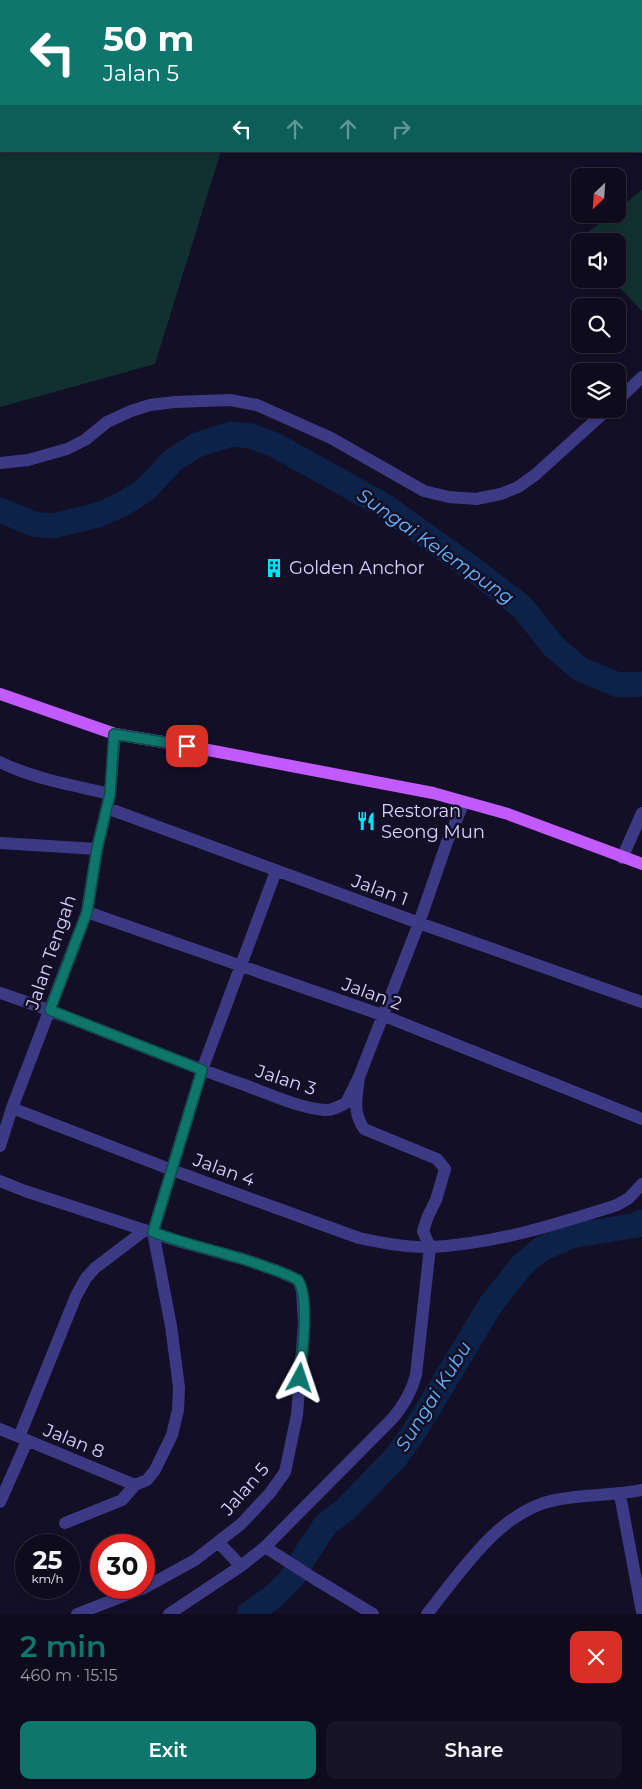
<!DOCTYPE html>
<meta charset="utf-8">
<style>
:root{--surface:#0e0b1c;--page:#171425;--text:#f1f3f6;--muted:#9b9ba3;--line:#2e2b3b;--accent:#0f766e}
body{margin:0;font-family:Montserrat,sans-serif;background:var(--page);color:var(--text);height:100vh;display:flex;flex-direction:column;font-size:19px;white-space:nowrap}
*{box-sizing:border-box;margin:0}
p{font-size:16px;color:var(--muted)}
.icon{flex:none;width:28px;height:28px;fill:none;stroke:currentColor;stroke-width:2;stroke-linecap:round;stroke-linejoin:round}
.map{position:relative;height:1614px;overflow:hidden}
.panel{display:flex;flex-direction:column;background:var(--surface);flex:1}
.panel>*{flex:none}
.guide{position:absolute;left:0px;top:0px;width:642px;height:152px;box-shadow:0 2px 8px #0003,0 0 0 1px var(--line);background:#0f766e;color:#fff;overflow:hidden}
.needle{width:32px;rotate:205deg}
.buttons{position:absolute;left:571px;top:168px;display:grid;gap:10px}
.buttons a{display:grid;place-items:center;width:55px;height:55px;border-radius:10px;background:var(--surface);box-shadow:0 2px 8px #0003,0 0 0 1px var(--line);font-size:25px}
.speed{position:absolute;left:15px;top:1534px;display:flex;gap:10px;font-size:25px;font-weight:700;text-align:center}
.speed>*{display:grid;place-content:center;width:65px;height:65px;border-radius:50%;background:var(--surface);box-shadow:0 2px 8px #0003,0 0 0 1px var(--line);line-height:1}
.speed small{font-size:12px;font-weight:400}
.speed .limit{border:8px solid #d22;background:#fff;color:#111}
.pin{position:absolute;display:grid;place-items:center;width:42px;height:42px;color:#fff;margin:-21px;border-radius:10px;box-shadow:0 2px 8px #0006}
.me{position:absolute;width:55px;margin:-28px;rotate:5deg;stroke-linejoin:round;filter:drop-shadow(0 0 4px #0008)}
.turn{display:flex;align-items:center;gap:18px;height:105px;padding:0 20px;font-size:22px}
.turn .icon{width:65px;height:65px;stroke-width:2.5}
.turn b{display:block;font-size:35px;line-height:42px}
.lanes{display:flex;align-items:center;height:48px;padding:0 20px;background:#0003;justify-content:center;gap:25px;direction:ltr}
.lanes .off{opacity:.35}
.round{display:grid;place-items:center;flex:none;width:52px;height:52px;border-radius:10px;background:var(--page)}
.head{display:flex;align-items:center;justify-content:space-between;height:85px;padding:0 20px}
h1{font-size:30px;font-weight:600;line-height:38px;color:var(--accent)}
.button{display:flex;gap:10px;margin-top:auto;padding:10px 20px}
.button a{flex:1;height:58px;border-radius:10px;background:var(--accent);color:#fff;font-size:20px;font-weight:600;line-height:58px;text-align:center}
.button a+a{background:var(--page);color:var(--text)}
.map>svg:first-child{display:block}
.green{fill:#12302f}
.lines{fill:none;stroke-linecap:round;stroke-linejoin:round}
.river{stroke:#0c2248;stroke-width:25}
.minor{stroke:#3d3a85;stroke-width:12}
.major{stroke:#c25bff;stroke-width:12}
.route-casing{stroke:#0a4d48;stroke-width:12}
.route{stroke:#0f766e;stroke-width:9}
.labels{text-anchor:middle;stroke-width:5;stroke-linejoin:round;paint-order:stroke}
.poi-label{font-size:18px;fill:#d9d4ff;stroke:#130f26;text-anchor:start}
.street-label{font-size:18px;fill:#d9d4ff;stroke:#130f26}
.water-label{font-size:19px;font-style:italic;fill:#62b6ff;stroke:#130f26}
</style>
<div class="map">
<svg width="642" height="1614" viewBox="0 0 642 1614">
<rect width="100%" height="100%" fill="#130f26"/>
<path class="green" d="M0,0H562L1,1V151H221L155,364L0,407Z
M642,190V311L611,279H618V241H580V247L575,242L612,214H618V209Z"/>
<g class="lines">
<path class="river" d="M0,510L34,524L52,526L98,515L121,505L145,490L173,460L197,445L231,434L251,436L275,445L383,505L474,570L522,607L554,647L580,669L618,685L642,684
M249,1614L274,1596L293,1577L304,1557L326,1524L345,1510L396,1457L414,1432L491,1304L522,1265L541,1249L571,1236L637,1225L642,1222"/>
<path class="minor" d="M618,400L642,377
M0,463L28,460L67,449L85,440L107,422L131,411L150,405L175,402L230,400L257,405L331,438L424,491L449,497L476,499L501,494L518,487L535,475L608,409
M0,762C34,779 73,785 110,794
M107,808L419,923L642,1002
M0,843L97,849
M622,858L642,813
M87,912L382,1015L642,1119
M0,993C82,1020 160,1056 242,1084C267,1093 298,1108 325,1110C332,1111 340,1106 346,1103L359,1077L419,923L447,842L464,802
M12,1108L172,1170L359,1238C382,1243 407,1248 431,1247C495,1244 557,1224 617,1205L629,1198L642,1184
M0,1146L12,1108L87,912L97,849L110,794L115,734
M0,1181L25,1191L181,1242L243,1259L278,1271L298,1280L302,1291L304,1323L297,1415L285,1472L270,1493L241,1524L195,1560L144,1588L77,1614
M0,1429L135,1485
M19,1437L76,1296L86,1278L95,1268L145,1230
M620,1495L642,1612
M0,1502L27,1441
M65,1523L122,1500L135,1485L147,1480L155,1470L172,1435L178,1410L179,1387L171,1326L153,1232L202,1070L276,871
M218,1542L241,1566
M265,1547L315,1579L373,1614
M169,1614L241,1566L265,1547L393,1418C404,1404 411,1393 416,1375L430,1247L423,1231L428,1216L436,1200L445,1169L437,1159L364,1129C352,1111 357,1097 359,1077
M427,1614C461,1572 499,1511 555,1500C584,1494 613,1496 642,1490"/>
<path class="major" d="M0,694L115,734L187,746L433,793L508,814L642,864"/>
</g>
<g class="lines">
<g class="route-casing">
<path id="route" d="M187,746L114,734L110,794L97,849L87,912L50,1010L202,1070L153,1232C187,1245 223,1252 258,1264C271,1269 286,1273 298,1280C310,1299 302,1355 300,1378"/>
</g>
<use href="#route" class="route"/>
</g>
<defs>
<g id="building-bare" transform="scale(1.5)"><path d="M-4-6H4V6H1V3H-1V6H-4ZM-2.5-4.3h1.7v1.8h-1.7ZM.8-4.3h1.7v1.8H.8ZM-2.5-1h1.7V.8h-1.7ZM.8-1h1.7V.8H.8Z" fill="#00e5ff" stroke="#130f26" stroke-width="2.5" paint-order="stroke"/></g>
<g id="restaurant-bare" transform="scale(1.5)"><path d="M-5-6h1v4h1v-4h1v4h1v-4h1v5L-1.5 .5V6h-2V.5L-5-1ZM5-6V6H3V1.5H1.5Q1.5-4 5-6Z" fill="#00e5ff" stroke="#130f26" stroke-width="2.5" paint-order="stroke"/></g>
</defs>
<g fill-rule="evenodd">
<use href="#building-bare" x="274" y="568"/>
<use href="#restaurant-bare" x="366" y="821"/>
</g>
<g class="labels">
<g class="poi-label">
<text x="289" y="574">Golden Anchor</text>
<text x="381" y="817">Restoran<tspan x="381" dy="21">Seong Mun</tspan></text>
</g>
<g class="street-label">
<text transform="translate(380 890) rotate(20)" y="6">Jalan 1</text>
<text transform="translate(51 952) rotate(-71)" y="6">Jalan Tengah</text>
<text transform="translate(372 994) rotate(20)" y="6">Jalan 2</text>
<text transform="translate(286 1080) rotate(18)" y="6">Jalan 3</text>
<text transform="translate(224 1170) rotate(20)" y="6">Jalan 4</text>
<text transform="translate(74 1441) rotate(22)" y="6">Jalan 8</text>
<text transform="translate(245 1489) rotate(-49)" y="6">Jalan 5</text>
</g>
<g class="water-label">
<text transform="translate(436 546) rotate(35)" y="7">Sungai Kelempung</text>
<text transform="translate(433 1396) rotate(-58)" y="7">Sungai Kubu</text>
</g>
</g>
</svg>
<div class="buttons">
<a><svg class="needle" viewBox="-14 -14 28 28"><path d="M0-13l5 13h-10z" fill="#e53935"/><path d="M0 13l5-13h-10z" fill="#9b9ba3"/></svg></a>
<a><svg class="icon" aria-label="sound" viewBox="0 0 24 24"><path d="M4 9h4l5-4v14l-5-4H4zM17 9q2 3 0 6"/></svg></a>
<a><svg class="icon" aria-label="search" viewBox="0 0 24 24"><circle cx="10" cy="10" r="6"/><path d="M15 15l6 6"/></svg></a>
<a><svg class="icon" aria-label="layers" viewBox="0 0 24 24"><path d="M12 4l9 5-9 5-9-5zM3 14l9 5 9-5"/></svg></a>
</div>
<div class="speed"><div>25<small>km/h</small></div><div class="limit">30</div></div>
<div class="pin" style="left:187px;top:746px;background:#d93025"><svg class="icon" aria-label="arrive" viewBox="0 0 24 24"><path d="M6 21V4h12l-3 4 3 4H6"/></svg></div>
<svg class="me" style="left:300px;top:1378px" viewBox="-20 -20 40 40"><path d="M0-17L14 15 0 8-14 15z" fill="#0f766e" stroke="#fff" stroke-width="4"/></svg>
<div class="guide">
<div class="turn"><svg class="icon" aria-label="left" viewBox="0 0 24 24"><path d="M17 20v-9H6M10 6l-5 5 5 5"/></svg><div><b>50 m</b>Jalan 5</div></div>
<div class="lanes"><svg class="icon" aria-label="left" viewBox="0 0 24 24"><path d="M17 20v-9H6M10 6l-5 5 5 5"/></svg><svg class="icon off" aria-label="ahead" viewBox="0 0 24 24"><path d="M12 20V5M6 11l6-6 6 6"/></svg><svg class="icon off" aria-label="ahead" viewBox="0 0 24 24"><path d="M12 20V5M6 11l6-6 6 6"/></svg><svg class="icon off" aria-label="right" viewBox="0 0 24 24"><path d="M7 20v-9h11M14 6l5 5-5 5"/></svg></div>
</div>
</div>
<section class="panel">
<div class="head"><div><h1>2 min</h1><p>460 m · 15:15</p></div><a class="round" style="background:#d93025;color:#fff"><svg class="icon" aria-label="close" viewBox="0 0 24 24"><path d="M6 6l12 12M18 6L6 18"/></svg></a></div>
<div class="button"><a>Exit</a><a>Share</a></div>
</section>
